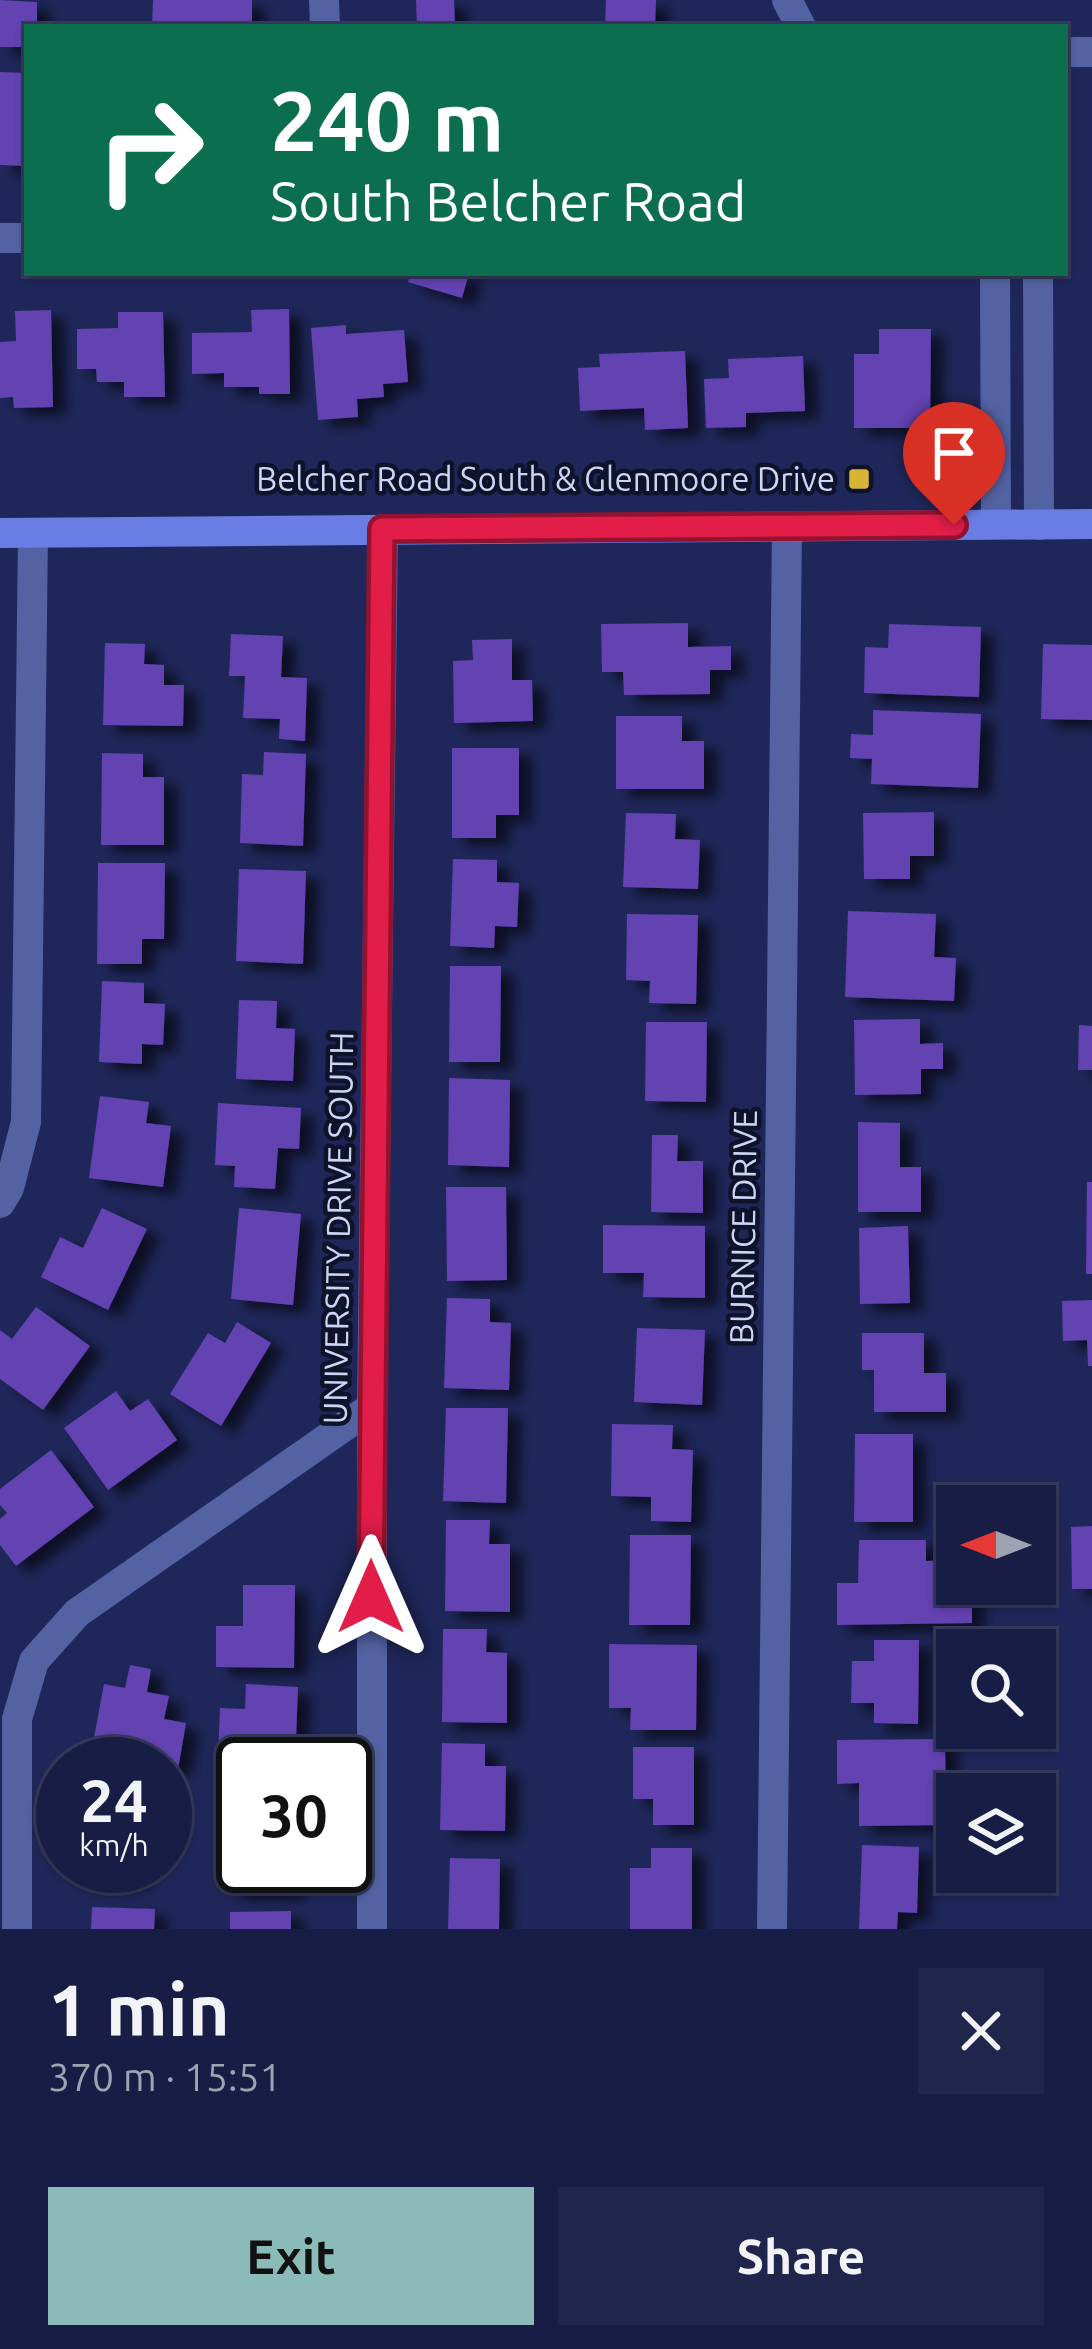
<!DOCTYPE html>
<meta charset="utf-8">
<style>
:root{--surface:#171d44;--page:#20264b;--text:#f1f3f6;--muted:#9ea2b2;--line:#363b5d;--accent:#8bbbb9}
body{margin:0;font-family:Ubuntu,sans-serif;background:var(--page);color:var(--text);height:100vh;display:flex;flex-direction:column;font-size:45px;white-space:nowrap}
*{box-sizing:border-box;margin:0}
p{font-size:39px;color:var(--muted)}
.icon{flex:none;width:66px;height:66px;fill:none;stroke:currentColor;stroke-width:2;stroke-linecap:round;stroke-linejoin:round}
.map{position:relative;height:1929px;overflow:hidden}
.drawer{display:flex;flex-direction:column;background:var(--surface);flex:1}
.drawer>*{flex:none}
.guide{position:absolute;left:24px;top:24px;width:1044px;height:252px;border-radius:0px;box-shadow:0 3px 9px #0004,0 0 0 3px var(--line);background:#0b6e4f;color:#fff;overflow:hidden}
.needle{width:78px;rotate:270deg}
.buttons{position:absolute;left:936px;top:1485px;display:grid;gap:24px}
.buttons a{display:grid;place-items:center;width:120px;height:120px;border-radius:0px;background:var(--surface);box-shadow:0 3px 9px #0004,0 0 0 3px var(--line);font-size:60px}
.speed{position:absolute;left:36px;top:1737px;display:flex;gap:24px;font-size:60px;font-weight:700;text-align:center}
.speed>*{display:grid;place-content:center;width:156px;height:156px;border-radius:50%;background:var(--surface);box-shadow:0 3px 9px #0004,0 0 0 3px var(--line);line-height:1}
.speed small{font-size:30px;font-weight:400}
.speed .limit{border:6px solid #111;border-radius:18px;background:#fff;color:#111}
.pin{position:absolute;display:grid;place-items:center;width:102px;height:102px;color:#fff;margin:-123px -51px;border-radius:50% 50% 50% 0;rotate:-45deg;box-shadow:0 0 12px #0007}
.pin .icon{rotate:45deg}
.me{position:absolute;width:132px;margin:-66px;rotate:0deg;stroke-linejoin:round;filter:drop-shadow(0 0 9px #0008)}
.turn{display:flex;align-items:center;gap:42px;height:252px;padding:0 48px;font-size:54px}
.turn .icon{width:156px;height:156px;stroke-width:2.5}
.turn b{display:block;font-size:84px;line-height:102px}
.round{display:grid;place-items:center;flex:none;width:126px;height:126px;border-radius:0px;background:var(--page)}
.headline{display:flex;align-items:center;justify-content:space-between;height:204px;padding:0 48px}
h1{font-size:72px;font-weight:600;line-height:90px}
.cta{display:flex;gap:24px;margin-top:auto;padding:24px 48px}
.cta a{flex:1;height:138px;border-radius:0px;background:var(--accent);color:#111;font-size:48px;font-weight:600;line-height:138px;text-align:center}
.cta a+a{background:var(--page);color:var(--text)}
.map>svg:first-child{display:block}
.building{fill:#6342b1;filter:url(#shadow)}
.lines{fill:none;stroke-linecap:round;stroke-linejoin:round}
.street{stroke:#5362a2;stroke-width:30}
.secondary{stroke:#697de4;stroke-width:30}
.route-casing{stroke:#92132f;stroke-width:30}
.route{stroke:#e11d48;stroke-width:21}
.poi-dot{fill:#d8b434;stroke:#0f132a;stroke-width:4.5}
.labels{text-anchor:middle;stroke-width:9;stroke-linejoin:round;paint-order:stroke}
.poi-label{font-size:33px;fill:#ccd5f6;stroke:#0f132a;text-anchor:end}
.street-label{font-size:33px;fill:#ccd5f6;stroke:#0f132a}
</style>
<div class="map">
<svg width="1092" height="1929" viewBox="0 0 1092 1929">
<defs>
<filter id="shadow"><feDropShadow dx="13" dy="8" stdDeviation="6" flood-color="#0009"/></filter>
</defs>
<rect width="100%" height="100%" fill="#1f275a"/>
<path class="building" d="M0,0L37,2V27H27V47H0Z
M153,0H252V27H152Z
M416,0H454L455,27H417Z
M606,0H656L655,27H605Z
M0,72L27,73V166L0,165Z
M410,273H469L462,298L408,282Z
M289,309L290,394H259V387H224V373L192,374V333L252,332L251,310Z
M51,310L53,407L14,408L13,397L0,398V342L16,341L15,311Z
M118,312H163L165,397H124V382H97L96,369H77V329L118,328Z
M346,325V334L404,330L408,382L383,384L384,397L357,399L358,417L318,420L311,328Z
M879,329H931L930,428H854V354H879Z
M685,351L688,428L645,430L644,408L580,411L578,368L600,367L599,354Z
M803,356L805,411L746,413V427L706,428L704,379L729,378L728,359Z
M688,623V647L731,646V670H710V694L624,695L623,672H602L601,624Z
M889,624L981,627L979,697L864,693L865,647L888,648Z
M231,634L283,636L281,677L307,678L305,741L279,739L280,719L243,718L245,676H229Z
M512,639V680H532L533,721L454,723L453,661L473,660L472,640Z
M105,643L145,644L144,664L164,665V685H184L183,726L103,725Z
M1043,644L1092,645V720L1041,719Z
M873,710L981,714L978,788L871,784L872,759L850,758L851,734L873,735Z
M616,716H682V741H704V789H616Z
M452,748H519V815H496V838H452Z
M264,752L306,754L303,846L240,843L242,774L263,775Z
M102,753L143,754V777H164V845H101Z
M934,812V856H910V879H864L863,813Z
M626,813L676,814L675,839L700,840L698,889L623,887Z
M453,859L497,860V882L519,883L517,927L495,926L494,948L450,946Z
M98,863H165L164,939H142V964H97Z
M239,869L306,871L303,964L236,961Z
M848,911L936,914L934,957L956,958L954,1001L845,997Z
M627,914L698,915L696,1004L649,1003L650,981L626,980Z
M450,966H501L500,1062H449Z
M102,981L144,983V1003L165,1004L163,1045L142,1044V1064L99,1062Z
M239,1000L277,1001L276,1028L295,1029L293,1081L236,1079Z
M920,1019V1044L943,1043V1069H921V1094L855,1095L854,1020Z
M646,1022H707L706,1102L645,1101Z
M1079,1025L1092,1026V1070H1078Z
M449,1078L510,1080L509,1167L448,1165Z
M100,1096L149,1102L146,1123L171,1126L163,1187L89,1178Z
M218,1103L301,1108L299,1149L278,1148L275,1189L234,1187L235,1166L215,1165Z
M858,1122L900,1123V1167H921V1212H858Z
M652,1135H678L677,1161H703V1213L651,1212Z
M1087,1182H1092V1274H1086Z
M446,1187H506L507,1280L447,1281Z
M102,1208L147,1229L108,1310L41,1277L60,1237L83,1248Z
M239,1208L301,1214L293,1305L231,1299Z
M603,1225L705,1226V1298L643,1297L644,1273H603Z
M908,1226L910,1303L860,1304L859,1228Z
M447,1298L490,1299V1322L511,1323L509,1390L444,1388Z
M1092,1300V1366H1088L1087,1340L1063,1341L1062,1301Z
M36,1307L90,1346L43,1410L0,1379V1330L12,1339Z
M237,1322L271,1343L221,1426L170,1394L208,1333L225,1343Z
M637,1328L705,1330L702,1405L634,1402Z
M862,1333H924V1373H946V1412H874V1370H862Z
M116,1391L130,1411L148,1399L177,1440L108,1490L64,1428Z
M446,1408H508L506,1503L443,1501Z
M612,1424L673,1425L672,1449L693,1450L691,1522L651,1521V1497L611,1496Z
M855,1434H913V1522H854Z
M51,1450L94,1507L16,1566L0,1545V1519L7,1513L0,1505V1489Z
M446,1520H490L489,1544H510V1612L445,1611Z
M1092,1526V1589H1072L1071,1527Z
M630,1535H691L690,1625H629Z
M859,1540H926V1561L957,1560V1584H972V1623L837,1625V1583H858Z
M243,1585H295L294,1668L216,1667V1626H243Z
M443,1629H487L486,1652L507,1653V1723L442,1722Z
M874,1640H919L918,1724L874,1723V1703H851L852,1661H874Z
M609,1644L697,1645L696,1730H630L631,1708H609Z
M130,1665L151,1669L147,1692L169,1696L164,1719L186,1723L178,1769L91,1753L104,1684L125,1688Z
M246,1684L298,1687L295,1764H243L244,1759L218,1758L220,1708L245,1709Z
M945,1739L946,1825L859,1826V1783L837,1784V1740Z
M442,1743L485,1744V1766H506L505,1831L440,1830Z
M633,1747H694V1825H653V1799H633Z
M231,1819H243V1866H293V1891H230Z
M862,1845L919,1847L917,1913L898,1912L897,1929H859Z
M651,1848H692V1929H630V1868H651Z
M450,1858L500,1859L499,1929H448Z
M92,1866H136V1880L93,1882Z
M92,1907L155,1909L154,1929H91Z
M291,1911V1929H230V1912Z"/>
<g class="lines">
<path class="street" d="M324,0L325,27
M787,0L801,27
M1065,52H1092
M0,238H27
M995,273L996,524
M1038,273L1039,525
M0,1203L9,1188L26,1122L33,533
M17,1929V1719L34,1661L77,1613L372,1407
M372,1929V1407L383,529
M772,1929L787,526"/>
<path class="secondary" d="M0,533L1092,524"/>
</g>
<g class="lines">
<g class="route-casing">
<path id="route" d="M371,1597L382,529L954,525"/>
</g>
<use href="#route" class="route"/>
</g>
<rect class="poi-dot" x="847" y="467" width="24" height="24" rx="6"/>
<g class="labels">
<g class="poi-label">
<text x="835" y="491">Belcher Road South &amp; Glenmoore Drive</text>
</g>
<g class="street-label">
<text transform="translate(743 1227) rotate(-89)" y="12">BURNICE DRIVE</text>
<text transform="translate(338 1228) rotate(-89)" y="12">UNIVERSITY DRIVE SOUTH</text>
</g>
</g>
</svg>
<div class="buttons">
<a><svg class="needle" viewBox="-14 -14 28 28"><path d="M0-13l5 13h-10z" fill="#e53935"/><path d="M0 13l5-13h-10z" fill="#9ea2b2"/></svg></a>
<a><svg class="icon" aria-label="search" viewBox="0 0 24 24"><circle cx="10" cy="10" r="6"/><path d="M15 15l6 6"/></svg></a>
<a><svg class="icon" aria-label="layers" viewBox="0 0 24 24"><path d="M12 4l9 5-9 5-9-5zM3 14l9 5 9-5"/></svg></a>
</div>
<div class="speed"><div>24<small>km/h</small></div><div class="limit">30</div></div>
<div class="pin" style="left:954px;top:525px;background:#d93025"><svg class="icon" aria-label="arrive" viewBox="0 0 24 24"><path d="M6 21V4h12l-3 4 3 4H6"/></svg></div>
<svg class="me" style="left:371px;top:1597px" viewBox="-20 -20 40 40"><path d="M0-17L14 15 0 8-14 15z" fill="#e11d48" stroke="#fff" stroke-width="4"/></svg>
<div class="guide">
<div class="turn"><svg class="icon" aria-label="right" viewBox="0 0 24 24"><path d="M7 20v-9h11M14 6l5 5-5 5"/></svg><div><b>240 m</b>South Belcher Road</div></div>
</div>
</div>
<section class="drawer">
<div class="headline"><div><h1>1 min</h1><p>370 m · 15:51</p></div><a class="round"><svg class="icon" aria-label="close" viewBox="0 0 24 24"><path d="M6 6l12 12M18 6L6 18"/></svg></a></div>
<div class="cta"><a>Exit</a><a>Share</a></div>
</section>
